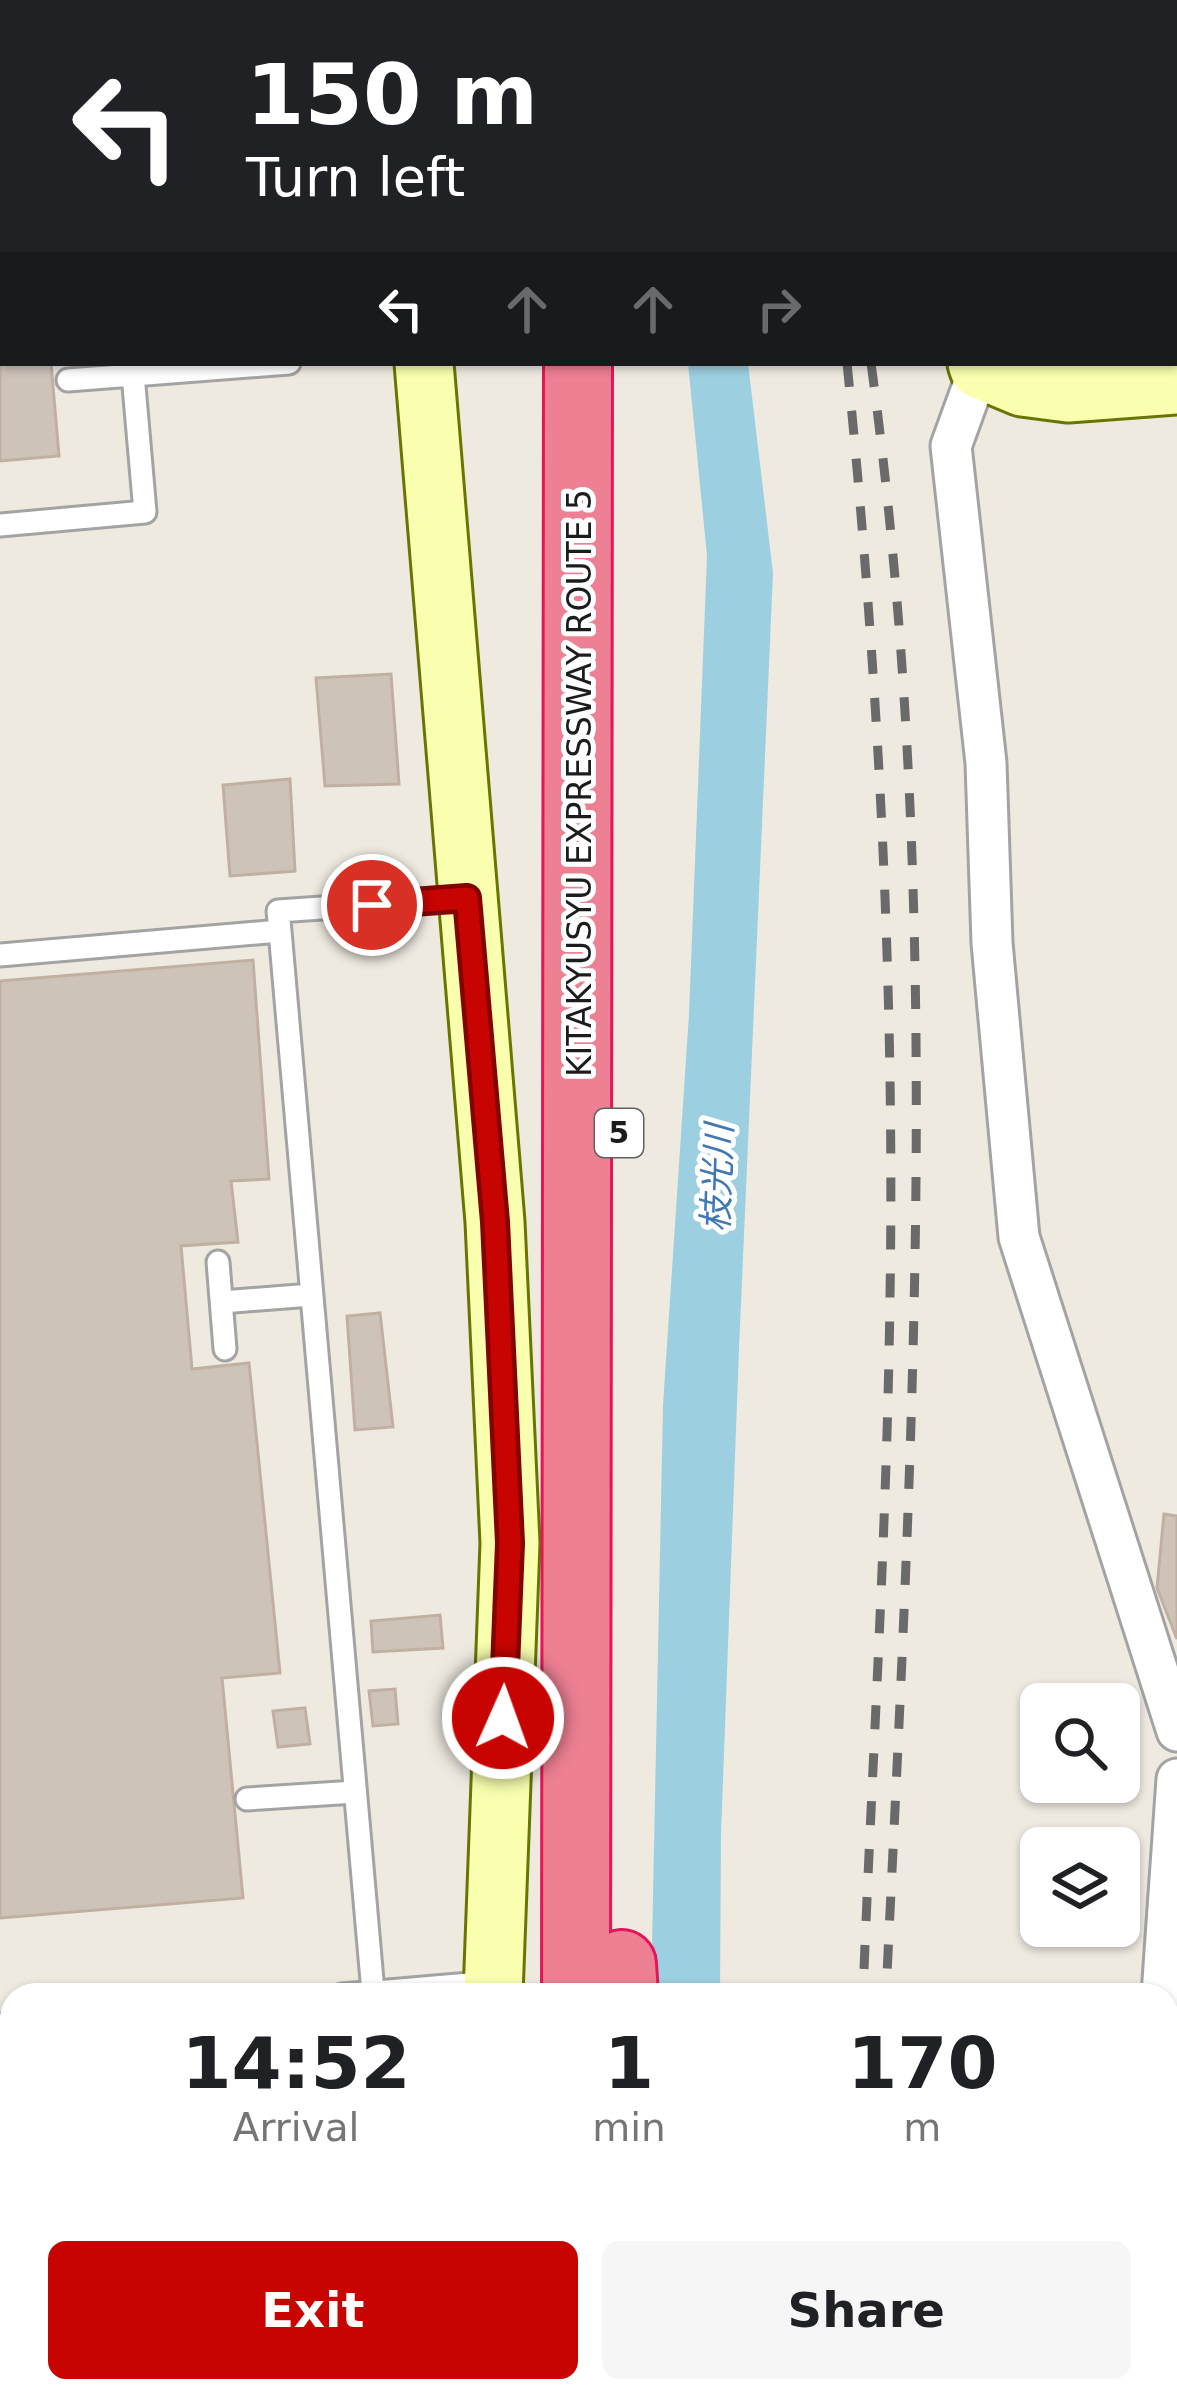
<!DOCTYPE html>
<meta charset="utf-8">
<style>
:root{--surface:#fff;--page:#f6f6f6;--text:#202124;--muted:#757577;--accent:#c80400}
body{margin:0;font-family:"DejaVu Sans","Noto Sans JP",sans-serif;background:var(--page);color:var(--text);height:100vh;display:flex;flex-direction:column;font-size:45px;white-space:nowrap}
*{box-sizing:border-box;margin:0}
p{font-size:39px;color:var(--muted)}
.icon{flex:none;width:66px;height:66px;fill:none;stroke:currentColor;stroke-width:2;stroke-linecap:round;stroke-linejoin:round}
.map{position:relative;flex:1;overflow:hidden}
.drawer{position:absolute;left:0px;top:1983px;width:1179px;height:420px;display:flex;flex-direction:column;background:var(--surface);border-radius:36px 36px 0 0;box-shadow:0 3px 9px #0004}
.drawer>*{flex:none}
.top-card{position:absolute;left:0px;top:0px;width:1179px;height:366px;box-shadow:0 3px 9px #0004;background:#202124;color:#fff;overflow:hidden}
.controls{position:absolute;left:1020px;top:1683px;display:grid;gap:24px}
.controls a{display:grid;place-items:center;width:120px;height:120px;border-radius:18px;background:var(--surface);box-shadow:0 3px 9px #0004;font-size:60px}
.pin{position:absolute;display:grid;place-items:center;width:102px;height:102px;color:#fff;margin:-51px;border:6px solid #fff;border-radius:50%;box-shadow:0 3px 12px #0007}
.me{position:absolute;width:132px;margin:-66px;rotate:2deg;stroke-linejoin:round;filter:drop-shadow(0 0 9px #0008)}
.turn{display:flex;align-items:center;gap:42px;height:252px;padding:0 48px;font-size:54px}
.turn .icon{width:156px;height:156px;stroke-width:2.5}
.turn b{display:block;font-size:84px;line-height:102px}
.lanes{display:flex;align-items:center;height:114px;padding:0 48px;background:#0003;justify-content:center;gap:60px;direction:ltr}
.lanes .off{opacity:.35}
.eta{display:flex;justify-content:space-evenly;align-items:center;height:204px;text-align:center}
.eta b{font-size:72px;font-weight:700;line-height:84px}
.button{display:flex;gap:24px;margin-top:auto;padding:24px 48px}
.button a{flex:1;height:138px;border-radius:18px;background:var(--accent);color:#fff;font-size:48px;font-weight:700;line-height:138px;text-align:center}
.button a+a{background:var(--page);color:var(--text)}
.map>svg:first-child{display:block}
.water{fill:#9cd0e0}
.building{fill:#cec3b9;stroke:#c1b0a2;stroke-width:3}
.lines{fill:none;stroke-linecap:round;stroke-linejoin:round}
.lane-casing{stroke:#a3a3a3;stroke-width:27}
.street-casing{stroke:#a3a3a3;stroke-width:45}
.secondary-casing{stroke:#677600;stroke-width:63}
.highway-casing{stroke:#e51558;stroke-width:72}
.lane{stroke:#fff;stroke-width:21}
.street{stroke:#fff;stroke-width:39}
.secondary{stroke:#f9ffae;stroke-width:57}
.highway{stroke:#ed8092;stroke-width:66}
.rail{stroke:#6a6a6a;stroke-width:9;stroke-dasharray:24 24;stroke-linecap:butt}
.route-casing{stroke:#820300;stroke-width:30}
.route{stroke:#c80400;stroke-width:21}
.labels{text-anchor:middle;stroke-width:10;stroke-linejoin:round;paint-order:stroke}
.shield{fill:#fff;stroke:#606060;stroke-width:3}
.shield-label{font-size:30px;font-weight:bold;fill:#1c1c1c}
.street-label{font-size:33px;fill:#1c1c1c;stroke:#fff}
.water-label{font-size:36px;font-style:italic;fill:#4178b3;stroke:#fff}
</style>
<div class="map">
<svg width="1177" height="2403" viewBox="0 0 1177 2403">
<rect width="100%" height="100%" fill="#eeeae0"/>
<path class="water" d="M688,363H748L773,573L739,1349L721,1834L720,1995H651L663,1405L689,1014L707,556Z"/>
<path class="building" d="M46,0H315V3H46Z
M1005,0H1177V229L1176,3Z
M0,147H3L0,293Z
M0,318H3V363H51L59,456L0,461Z
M391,674L399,784L325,786L316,678Z
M290,779L295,871L230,876L223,785Z
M253,960L269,1179L231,1181L238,1242L181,1246L192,1369L249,1363L280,1673L222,1678L243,1898L0,1918V981Z
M380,1313L393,1427L355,1430L347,1316Z
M1164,1514L1177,1516V1639L1157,1588Z
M440,1615L443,1648L373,1652L371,1621Z
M395,1689L398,1724L373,1726L369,1691Z
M305,1708L310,1744L278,1747L273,1711Z
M47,2391H164L165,2403H48Z
M1022,2391H1075L1074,2403H1021Z"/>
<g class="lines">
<g class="lane-casing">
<path id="lane" d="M0,78L3,77
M68,380L289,363
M0,525L145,512L132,363
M280,931L373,1992
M0,955L280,931L278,911L467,898
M218,1262L225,1349
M222,1302L311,1295
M247,1799L355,1792
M342,1995L493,1982
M0,2025L12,2024"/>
</g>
<g class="street-casing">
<path id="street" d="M979,369L951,446L986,763L992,943L1019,1237L1177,1731
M1162,1995L1177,1779"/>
</g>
<g class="secondary-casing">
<path id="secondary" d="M394,0V3
M878,0V3
M424,363L495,1222L510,1543L493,1995
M977,363L979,369L1022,387L1068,393L1177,385
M1167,2073L1177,2075
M483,2403V2391"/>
</g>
<g class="highway-casing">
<path id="highway" d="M560,0L561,3
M622,1964L624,1995
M576,1995L578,363
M656,2391L657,2403
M533,2403V2391"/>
</g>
<use href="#lane" class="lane"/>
<use href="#street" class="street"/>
<use href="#secondary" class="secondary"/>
<use href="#highway" class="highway"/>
<path class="rail" d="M777,0V3
M797,0L798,3
M847,363C878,673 895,985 890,1297C887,1529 872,1762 863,1995
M871,363C945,904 912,1452 886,1995
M835,2403L836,2391
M854,2403L855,2391"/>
</g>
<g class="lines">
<g class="route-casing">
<path id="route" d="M372,905L467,898L495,1222L510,1543L503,1718"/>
</g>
<use href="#route" class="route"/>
</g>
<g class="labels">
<rect class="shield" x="595" y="1109" width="48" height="48" rx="9"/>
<g class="shield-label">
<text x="619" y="1143">5</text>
</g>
<g class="street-label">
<text transform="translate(579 783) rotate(-90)" y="12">KITAKYUSYU EXPRESSWAY ROUTE 5</text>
</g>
<g class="water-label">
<text transform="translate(717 1178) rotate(-88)" y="13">枝光川</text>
</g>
</g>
</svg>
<div class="controls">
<a><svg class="icon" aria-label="search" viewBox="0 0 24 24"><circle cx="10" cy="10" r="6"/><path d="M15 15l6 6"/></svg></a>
<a><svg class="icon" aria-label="layers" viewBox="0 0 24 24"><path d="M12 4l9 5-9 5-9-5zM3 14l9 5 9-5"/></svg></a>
</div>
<div class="pin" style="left:372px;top:905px;background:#d93025"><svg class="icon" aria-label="arrive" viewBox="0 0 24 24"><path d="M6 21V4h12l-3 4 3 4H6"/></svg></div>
<svg class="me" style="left:503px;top:1718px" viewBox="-20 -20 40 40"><circle r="17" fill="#c80400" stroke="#fff" stroke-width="3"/><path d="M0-11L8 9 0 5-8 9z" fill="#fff"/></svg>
<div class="top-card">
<div class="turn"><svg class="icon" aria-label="left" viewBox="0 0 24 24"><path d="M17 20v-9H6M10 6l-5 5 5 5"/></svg><div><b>150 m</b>Turn left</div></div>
<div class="lanes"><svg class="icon" aria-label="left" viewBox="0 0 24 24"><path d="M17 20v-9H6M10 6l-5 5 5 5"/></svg><svg class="icon off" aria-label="ahead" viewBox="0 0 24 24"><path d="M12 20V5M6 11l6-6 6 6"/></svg><svg class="icon off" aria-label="ahead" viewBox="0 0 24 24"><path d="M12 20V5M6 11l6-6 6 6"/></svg><svg class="icon off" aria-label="right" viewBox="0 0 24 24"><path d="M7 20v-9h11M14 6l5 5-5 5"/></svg></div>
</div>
<section class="drawer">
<div class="eta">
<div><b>14:52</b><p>Arrival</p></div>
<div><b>1</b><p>min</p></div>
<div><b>170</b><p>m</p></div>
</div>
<div class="button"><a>Exit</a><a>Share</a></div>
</section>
</div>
